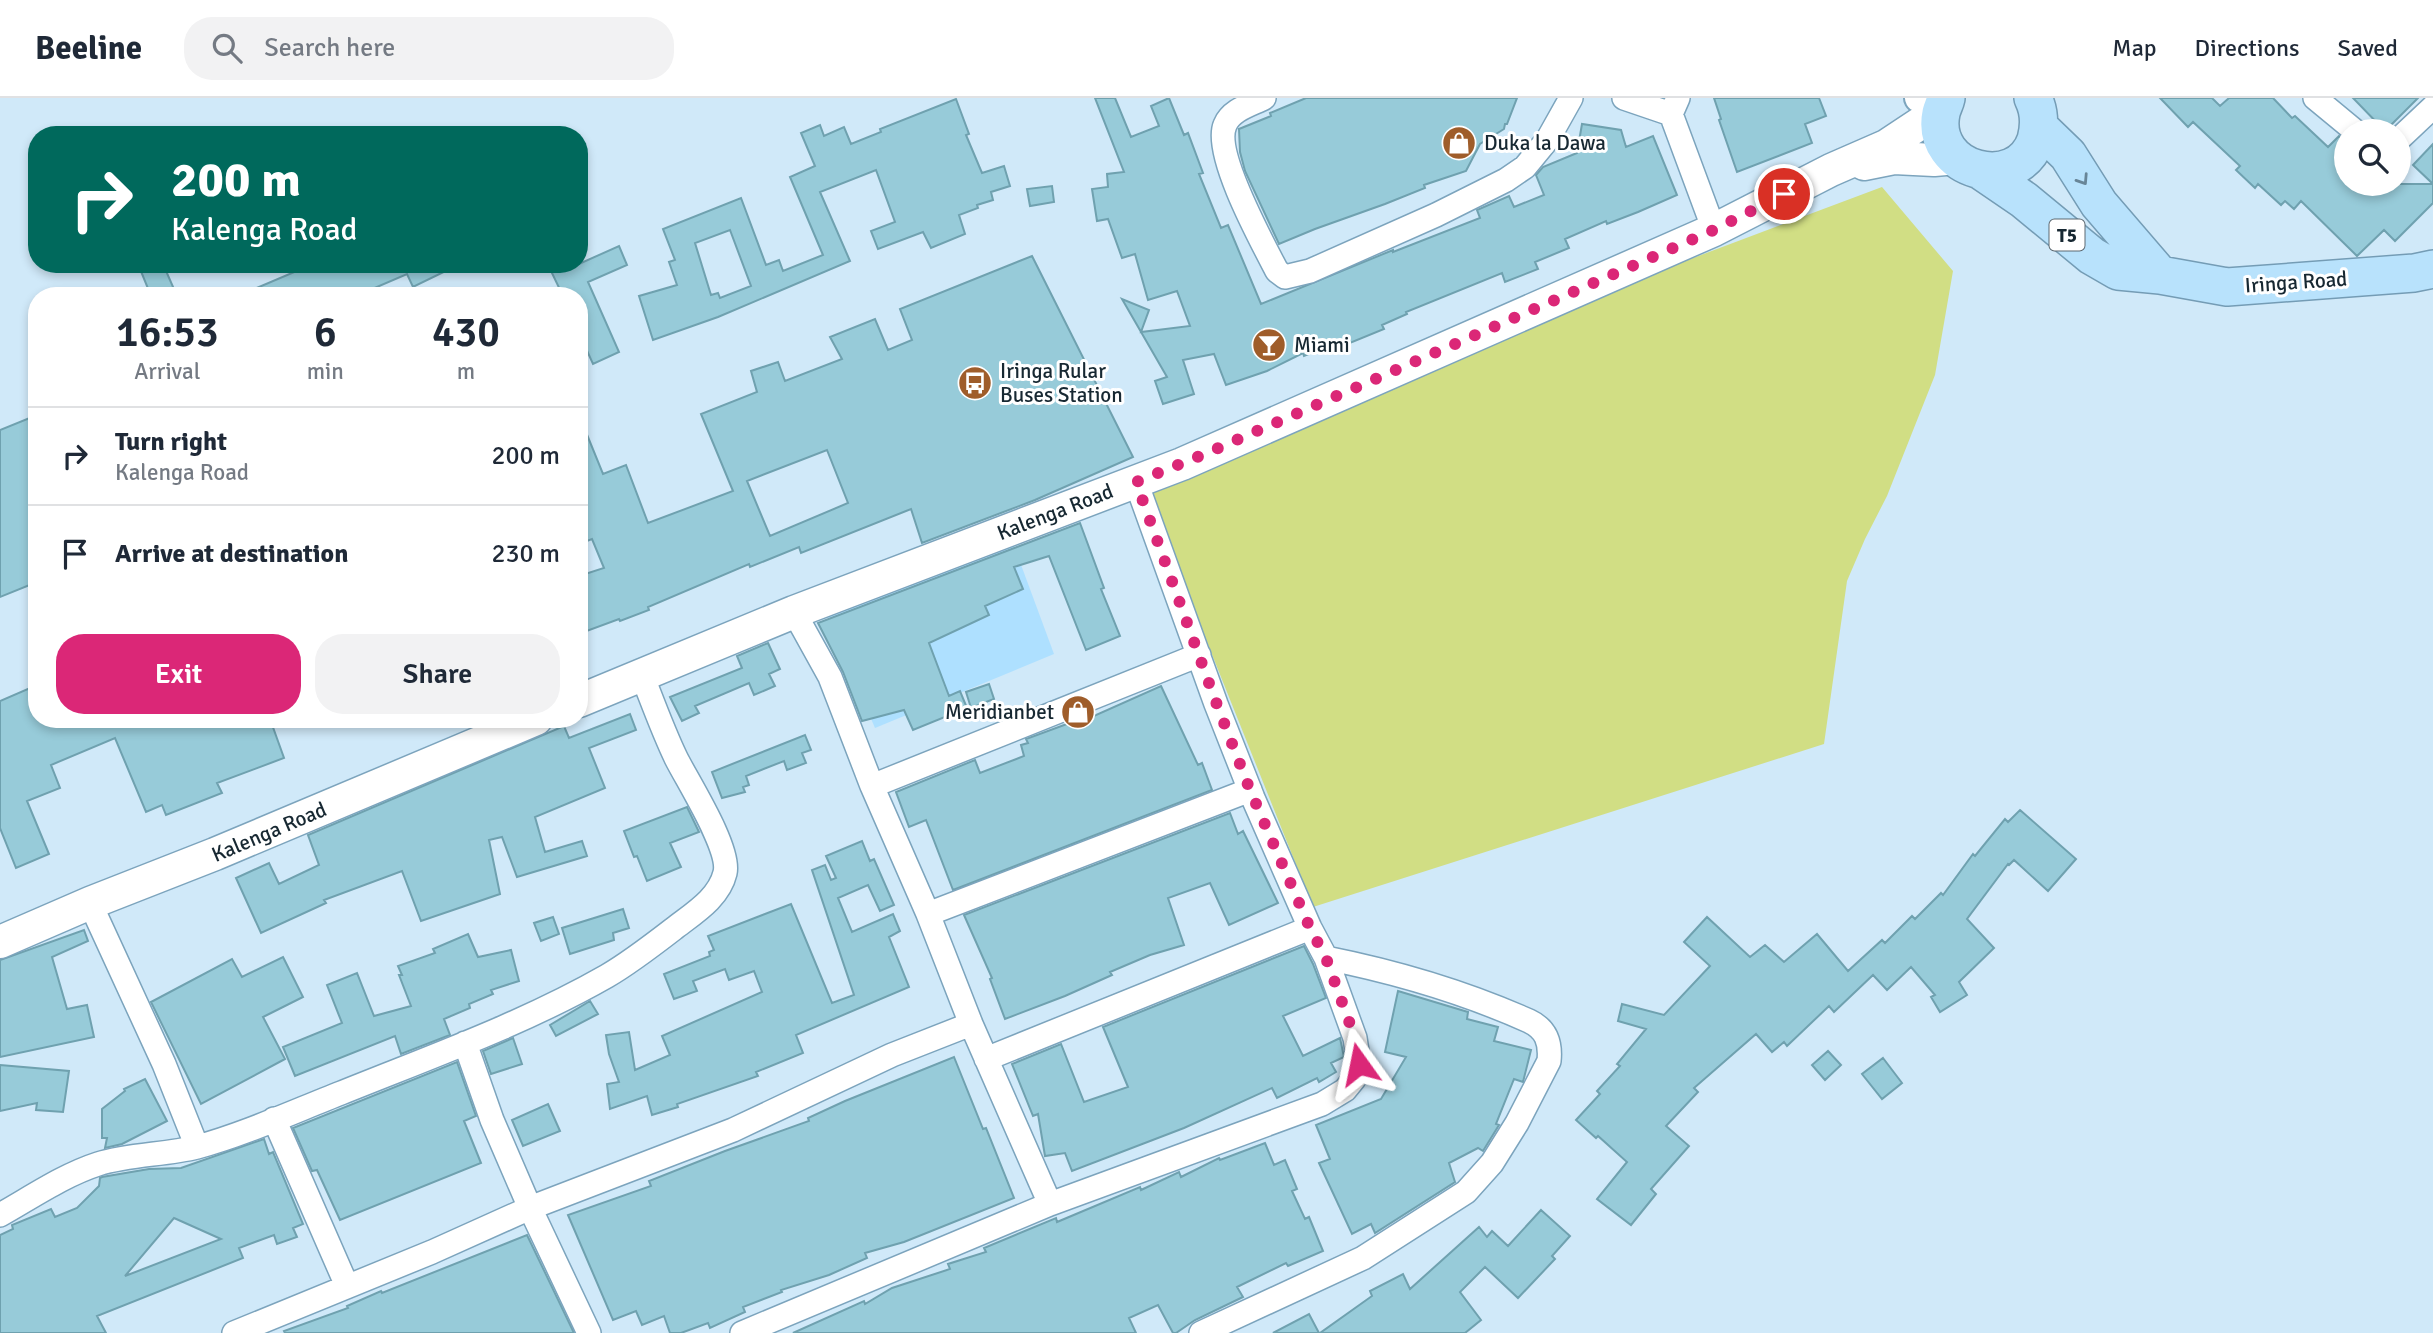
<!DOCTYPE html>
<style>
:root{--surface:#fff;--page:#f2f2f3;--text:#1f2937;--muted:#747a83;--line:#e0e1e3;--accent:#db2777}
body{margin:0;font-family:Signika,sans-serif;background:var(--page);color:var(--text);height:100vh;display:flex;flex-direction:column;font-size:26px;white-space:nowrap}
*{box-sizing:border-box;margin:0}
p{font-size:23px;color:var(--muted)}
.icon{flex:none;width:38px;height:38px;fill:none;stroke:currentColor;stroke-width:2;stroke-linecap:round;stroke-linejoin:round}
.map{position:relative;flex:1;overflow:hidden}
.drawer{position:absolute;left:28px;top:189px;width:560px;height:441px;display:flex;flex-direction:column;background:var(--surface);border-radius:28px;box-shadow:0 4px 10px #0003}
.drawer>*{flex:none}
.top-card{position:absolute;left:28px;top:28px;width:560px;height:147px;border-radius:28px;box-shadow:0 4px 10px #0003;background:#00695c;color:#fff;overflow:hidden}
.tools{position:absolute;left:2334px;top:21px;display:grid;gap:14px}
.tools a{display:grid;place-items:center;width:77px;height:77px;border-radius:50%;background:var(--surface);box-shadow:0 4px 10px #0003;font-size:35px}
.pin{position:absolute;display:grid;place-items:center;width:60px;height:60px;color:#fff;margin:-30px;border:4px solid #fff;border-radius:50%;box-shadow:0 2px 7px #0007}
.me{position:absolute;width:77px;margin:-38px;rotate:348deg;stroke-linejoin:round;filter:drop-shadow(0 0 5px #0008)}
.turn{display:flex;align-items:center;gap:24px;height:147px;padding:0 28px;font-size:32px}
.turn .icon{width:91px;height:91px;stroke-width:2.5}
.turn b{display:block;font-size:49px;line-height:60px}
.eta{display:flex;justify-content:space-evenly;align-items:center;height:119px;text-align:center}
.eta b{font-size:42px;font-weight:600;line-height:49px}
.button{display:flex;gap:14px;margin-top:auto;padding:14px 28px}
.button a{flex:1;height:80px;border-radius:28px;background:var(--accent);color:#fff;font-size:28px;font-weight:600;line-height:80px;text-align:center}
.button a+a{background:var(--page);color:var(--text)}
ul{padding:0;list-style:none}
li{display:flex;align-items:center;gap:21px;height:98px;padding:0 28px;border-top:2px solid var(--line)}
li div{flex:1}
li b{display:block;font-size:26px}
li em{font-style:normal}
header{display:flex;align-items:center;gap:42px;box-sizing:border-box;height:98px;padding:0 35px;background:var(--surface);border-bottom:2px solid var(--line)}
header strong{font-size:33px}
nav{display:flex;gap:38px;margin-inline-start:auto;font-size:24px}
.search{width:490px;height:63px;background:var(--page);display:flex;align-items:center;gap:18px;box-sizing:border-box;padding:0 24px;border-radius:28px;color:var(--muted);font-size:26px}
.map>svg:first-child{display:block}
.built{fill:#aee0ff}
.green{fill:#d1de84}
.building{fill:#97cbd9;stroke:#6fa1af;stroke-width:2;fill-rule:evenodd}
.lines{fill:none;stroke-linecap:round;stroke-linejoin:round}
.minor-casing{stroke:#7ca4bd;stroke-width:26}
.tertiary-casing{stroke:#7ca4bd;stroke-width:32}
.secondary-casing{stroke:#7ca4bd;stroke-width:35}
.trunk-casing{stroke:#749cb5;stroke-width:40}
.minor{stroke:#fff;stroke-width:23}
.tertiary{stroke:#fff;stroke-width:28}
.secondary{stroke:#fff;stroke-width:32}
.trunk{stroke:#b8e2fc;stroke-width:37}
.oneway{stroke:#688597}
.route{stroke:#db2777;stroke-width:12;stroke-dasharray:0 21.6}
.labels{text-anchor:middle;stroke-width:6;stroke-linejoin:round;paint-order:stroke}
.shield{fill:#fff;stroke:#5d6870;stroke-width:2}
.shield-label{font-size:19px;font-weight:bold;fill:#172832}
.poi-label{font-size:21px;fill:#172832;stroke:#fff;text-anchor:start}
.street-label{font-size:21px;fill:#172832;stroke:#fff}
</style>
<header>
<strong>Beeline</strong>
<div class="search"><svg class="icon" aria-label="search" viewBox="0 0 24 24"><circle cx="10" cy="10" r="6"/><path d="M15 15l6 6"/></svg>Search here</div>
<nav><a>Map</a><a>Directions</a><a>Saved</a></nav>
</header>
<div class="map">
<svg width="2433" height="1235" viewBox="0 0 2433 1235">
<rect width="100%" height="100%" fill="#d0e9f9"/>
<path class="built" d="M1003,418L1054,556L875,630L819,498Z"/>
<path class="green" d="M1882,89L1953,173L1935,277L1887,398L1865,441L1847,483L1824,646L1313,809L1137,369Z"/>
<path class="building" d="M1095,0H1115L1131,39L1159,28L1151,8L1169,0L1184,37L1188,35L1203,75L1199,76L1221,130L1228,127L1261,206L1393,152V154L1480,120L1477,112L1509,98L1514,109L1544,97L1536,77L1543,69L1577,55L1582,26L1621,32L1626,49L1653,38L1677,97L1638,114L1607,126L1606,123L1565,141L1569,150L1535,164L1538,171L1505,184L1502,175L1406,214L1407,216L1382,227L1384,231L1345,247L1343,242L1304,258L1303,255L1267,273L1226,287L1214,256L1183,262L1194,296L1163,306L1155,283L1167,279L1122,201L1149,212L1141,234L1190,228L1177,193L1148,202L1135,156L1122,160L1108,121L1097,123L1092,91L1108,89L1107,76L1124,74Z
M1306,0H1517L1507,26H1505L1504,31L1480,46L1466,73L1424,87L1425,90L1385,106L1315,131L1279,146L1245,73L1240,54L1239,31L1271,18L1270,15Z
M1714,0H1819L1826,18L1805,26L1812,45L1737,74L1719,22L1721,21Z
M2160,0H2212L2220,8L2229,0H2273L2292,20L2295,18L2328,49L2339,38L2347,44V86H2433V105L2395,143L2384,132L2357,158L2301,103L2294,111L2285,103L2281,107L2258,86L2255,90L2236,72L2240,68L2193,24L2188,29Z
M2353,0H2418L2385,33Z
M956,1L969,36L966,37L982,75L1004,68L1010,88L991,94L993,102L977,107L978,110L959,117L965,136L931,150L923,134L878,151L871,133L895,124L876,72L820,94L850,163L718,219L653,242L639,198L677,187L669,164L675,162L663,131L741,100L766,167L779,162L783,173L823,157L790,79L815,68L801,35L820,27L824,38L844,29L851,46L881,34L880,31ZM730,132L751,188L720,200L718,195L711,197L695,145Z
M2433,46V86L2413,67Z
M1052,88L1054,104L1030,108L1027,91Z
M619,148L627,167L588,184L619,254L593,266L579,235V198H563L551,173L567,166H579Z
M1032,158L1133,359L1035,402L922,445L911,411L801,455L799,449L750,469L749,466L648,509L649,512L620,523L619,521L584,534L579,521V478L604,470L592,441L579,446V317L603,376L626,367L648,425L733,393L701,316L757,294L751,273L778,264L785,283L842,261L830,239L875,221L888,252L912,242L900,211ZM827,352L848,405L770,438L747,383Z
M138,166H163L177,198H151Z
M313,166H460L413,189L407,176L356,198H238Z
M37,317V484L0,499V332Z
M1080,425L1104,490L1101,491L1120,538L1086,552L1049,458L1014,469L1023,491L985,508L989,517L929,545L949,598L960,593L967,610L913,632L904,612L862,623L843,574L818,525Z
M768,545L780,571L769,576L775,588L754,597L749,585L695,608L699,615L682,623L670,599L742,570L737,558Z
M989,586L994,601L971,610L966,594Z
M37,587V621H270L284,660L217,685L222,695L166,717L162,707L146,714L115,640L51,667L60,690L27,703L49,756L16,770L0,730V603Z
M1161,588L1198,667L1202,665L1212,692L953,792L926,722L909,729L896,694L975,662L980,675L1024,658L1021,647L1028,645L1026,641L1094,616V618Z
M630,616L636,632L589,650L605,690L535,719L545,754L582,743L587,758L517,779L502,739L489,742L500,796L421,823L402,773L324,802L326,805L261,835L236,780L269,765L279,786L319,767L308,737L564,628L569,640Z
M805,637L811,652L802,655L806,665L787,672L784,663L746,678L749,687L743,689L745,694L722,700L712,674Z
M687,709L699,734L670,745L681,769L647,783L637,758L634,759L624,733Z
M2020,712L2076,761L2048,793L2014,762L2009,767L2008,766L1967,821L1994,850L1959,884L1967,897L1940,914L1931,899L1935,897L1911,869L1887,892L1873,877L1834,914L1829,908L1787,948L1784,944L1772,954L1756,936L1694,990L1698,994L1666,1028L1689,1048L1651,1091L1656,1096L1631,1127L1597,1101L1627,1064L1598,1038L1596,1040L1576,1022L1600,996L1597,993L1620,968L1617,966L1646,931L1618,923L1622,906L1664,917L1710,868L1684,844L1707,819L1750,859L1765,847L1784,864L1817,836L1848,873L1882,842L1885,845L1912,818L1915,821L1941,795L1943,797L1973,756L1975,758L2005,721L2008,724Z
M1230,715L1238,736L1243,733L1278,805L1229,827L1210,785L1168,800L1184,847L1150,857L1110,874L1112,877L1065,898L1005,921L990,881L992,880L964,817Z
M862,743L870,763L874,761L894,807L880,813L868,787L838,800L852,834L893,816L900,833L889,839L909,889L796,937L803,955L756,974L758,978L677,1006L678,1009L652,1017L647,998L610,1011L607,986L619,984L609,956L606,937L629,934L635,972L670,957L662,938L762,894L754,873L729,882L725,871L693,883L697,893L674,901L664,876L710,858L709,854L714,852L708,838L791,806L832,905L854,897L812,772L825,767L831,782L836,780L826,758Z
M623,811L629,830L613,835L614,842L570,856L562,830Z
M553,819L559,836L541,843L534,825Z
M84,832L88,843L52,859L67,911L87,907L94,939L0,959V862Z
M468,836L478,859L511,852L519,883L491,892L493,896L469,906L470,910L444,921L450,937L401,956L395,938L295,978L283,949L342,925L327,887L357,875L374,918L411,908L399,877H402L398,868L435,855L433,851Z
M1304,848L1313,866L1326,900L1283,918L1303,958L1340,940L1344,959L1331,965L1336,974L1319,984L1317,980L1277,1000L1272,990L1184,1030L1072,1073L1065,1055L1045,1058L1038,1016L1033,1018L1012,966L1061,946L1084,1004L1128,989L1103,929Z
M283,859L303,899L263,919L285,961L201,1006L151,904L232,861L242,879Z
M1398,893L1468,914L1467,921L1498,929L1494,943L1531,952L1523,984L1514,981L1496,1026L1499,1027L1483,1053L1478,1050L1449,1065L1455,1084L1375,1135L1371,1126L1352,1136L1319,1065L1330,1061L1316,1027L1381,1001L1406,959L1385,954Z
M590,903L598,916L556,938L550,927Z
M513,940L522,966L491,976L483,953Z
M1828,953L1841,967L1825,982L1812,967Z
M954,959L983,1031L986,1030L1014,1100L904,1144L865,1155L867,1160L829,1177L781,1192L782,1194L743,1209L745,1214L710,1230L708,1225L681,1235H670L664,1218L642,1227L636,1213L613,1222L568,1117L651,1088L649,1083L725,1053L809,1023L808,1020L845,1003Z
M1883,960L1902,985L1882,1001L1862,976Z
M457,964L476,1018L464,1023L481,1065L340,1122L317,1072L312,1073L293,1030Z
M0,967L69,973L63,1014L36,1012L37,1005L0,1013Z
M145,981L167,1023L122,1046L105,1050L107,1040H102V1011L125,993L124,991Z
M548,1006L560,1033L523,1048L512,1022Z
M264,1041L269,1056L273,1054L303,1126L293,1130L297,1139L277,1146L274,1137L239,1150L243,1160L97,1218L106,1235H0V1137L13,1131L12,1127L51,1111L55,1119L77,1110L99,1088L100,1080L102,1079L149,1071L181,1070ZM174,1120L221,1141L125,1178Z
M1265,1045L1274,1067L1285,1062L1297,1091L1292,1093L1305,1121L1309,1119L1323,1153L1288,1168L1286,1165L1237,1189L1243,1199L1195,1222L1176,1235H1173L1158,1207L1129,1220L1136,1235H793L864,1203L865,1206L892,1190L950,1171L948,1166L986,1154L984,1150L1056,1120L1057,1124L1140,1089L1141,1092L1179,1074L1181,1079L1219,1060L1220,1062Z
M1541,1112L1570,1138L1552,1158L1555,1161L1518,1200L1485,1169L1460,1194L1481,1222L1465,1235H1320L1372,1198L1370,1193L1403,1176L1410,1191L1479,1129L1487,1139L1492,1133L1508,1148Z
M527,1137L574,1235H285L284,1233L348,1210L347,1208L381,1193L382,1195Z
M1309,1216L1319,1235H1273Z"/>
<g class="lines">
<g class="minor-casing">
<path id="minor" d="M1264,0C1250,7 1231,12 1225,27C1213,55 1262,144 1277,173L1285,179L1310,173L1436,117L1506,82L1525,69L1548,41L1571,0
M1624,0L1671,16
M1678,0L1671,16L1714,132
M2315,0L2355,33
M2399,41L2433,9
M794,514L830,579L872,688L928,816L971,926L1050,1106
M872,688L1199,557
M90,805L164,966L197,1049
M928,816L1250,692
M465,945L492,1022L530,1110L589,1235
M986,961L1310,830
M274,1021L347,1188
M0,1117C32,1099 64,1077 98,1066C130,1056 165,1057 197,1049C245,1036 295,1013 341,995C430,959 523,926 607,878C631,864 654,846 676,829C694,815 719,800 725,775C731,751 688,684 676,660C663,633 653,605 642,577
M234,1235L432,1154L530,1110L733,1032L892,957L971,926
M742,1235L1050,1106L1322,1006L1345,992L1354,981L1359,966L1355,940L1326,860L1310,830L1253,700L1216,606L1136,384
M1201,1235L1363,1160L1466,1094L1492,1065L1517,1025L1549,963C1551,944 1546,931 1529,923C1464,894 1396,874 1326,860"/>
</g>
<g class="tertiary-casing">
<path id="tertiary" d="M1919,0L1944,7"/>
</g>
<g class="secondary-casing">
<path id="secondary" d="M1864,66L1894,60L1934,62L1957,60
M579,603L794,514L1182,366L1714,132L1831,72L1886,48L1942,11
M0,844L90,805L215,756L536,621"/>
</g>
<g class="trunk-casing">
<path id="trunk" d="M1946,0C1945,5 1942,10 1941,15C1929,73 2017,97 2036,42C2040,27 2040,14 2033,0
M2039,29L2068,57L2099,106L2160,177
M1983,74L2024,102L2092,158L2118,173L2160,177L2227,189L2414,175L2433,171"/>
</g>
<use href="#minor" class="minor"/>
<use href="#tertiary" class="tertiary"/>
<use href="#secondary" class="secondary"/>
<use href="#trunk" class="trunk"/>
</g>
<defs><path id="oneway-chevron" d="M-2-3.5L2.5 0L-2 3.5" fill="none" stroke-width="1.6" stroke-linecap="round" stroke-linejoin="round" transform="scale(1.75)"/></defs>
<use class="oneway" href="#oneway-chevron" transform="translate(2083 82) rotate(57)"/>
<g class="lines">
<path class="route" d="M1359,966L1355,940L1326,860L1310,830L1250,692L1214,599L1136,384L1207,355L1714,132L1784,96"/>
</g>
<defs>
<g id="shop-disc" transform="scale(1.75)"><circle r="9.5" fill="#9f5d2a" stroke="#fff"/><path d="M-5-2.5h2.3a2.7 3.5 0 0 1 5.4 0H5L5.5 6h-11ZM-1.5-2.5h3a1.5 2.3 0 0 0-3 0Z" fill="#fff"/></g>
<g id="bar-disc" transform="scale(1.75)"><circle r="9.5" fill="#9f5d2a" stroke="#fff"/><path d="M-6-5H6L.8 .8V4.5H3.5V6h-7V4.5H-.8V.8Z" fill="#fff"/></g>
<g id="bus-disc" transform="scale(1.75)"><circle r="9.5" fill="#9f5d2a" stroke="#fff"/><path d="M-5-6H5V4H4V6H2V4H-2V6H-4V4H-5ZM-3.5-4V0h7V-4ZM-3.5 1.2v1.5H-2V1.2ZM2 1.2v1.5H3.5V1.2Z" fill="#fff"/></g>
</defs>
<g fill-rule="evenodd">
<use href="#shop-disc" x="1459" y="45"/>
<use href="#bar-disc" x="1269" y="247"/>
<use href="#bus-disc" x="975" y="285"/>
<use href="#shop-disc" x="1078" y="614"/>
</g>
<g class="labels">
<rect class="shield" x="2049.5" y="121.5" width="35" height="31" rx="5"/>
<g class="shield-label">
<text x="2067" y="144">T5</text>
</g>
<g class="poi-label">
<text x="1484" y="52">Duka la Dawa</text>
<text x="1294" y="254">Miami</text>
<text x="1000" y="280">Iringa Rular<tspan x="1000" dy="24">Buses Station</tspan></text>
<text x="1054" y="621" text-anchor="end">Meridianbet</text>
</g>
<g class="street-label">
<text transform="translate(2296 184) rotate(-4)" y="7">Iringa Road</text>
<text transform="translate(1055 414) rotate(-21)" y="7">Kalenga Road</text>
<text transform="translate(269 734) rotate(-23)" y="7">Kalenga Road</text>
</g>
</g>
</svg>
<div class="tools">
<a><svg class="icon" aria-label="search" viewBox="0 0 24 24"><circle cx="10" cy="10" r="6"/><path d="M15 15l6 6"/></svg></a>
</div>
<div class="pin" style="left:1784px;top:96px;background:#d93025"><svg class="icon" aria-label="arrive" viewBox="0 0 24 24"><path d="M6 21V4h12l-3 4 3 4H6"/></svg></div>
<svg class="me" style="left:1359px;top:966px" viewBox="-20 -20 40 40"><path d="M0-17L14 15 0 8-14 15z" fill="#db2777" stroke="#fff" stroke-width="4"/></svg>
<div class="top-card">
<div class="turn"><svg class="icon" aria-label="right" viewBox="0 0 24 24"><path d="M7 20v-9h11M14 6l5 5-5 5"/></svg><div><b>200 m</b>Kalenga Road</div></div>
</div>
<section class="drawer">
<div class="eta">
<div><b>16:53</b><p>Arrival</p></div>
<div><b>6</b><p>min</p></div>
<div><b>430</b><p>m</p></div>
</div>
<ul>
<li><svg class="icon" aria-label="right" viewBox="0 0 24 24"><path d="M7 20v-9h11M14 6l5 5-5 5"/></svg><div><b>Turn right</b><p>Kalenga Road</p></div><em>200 m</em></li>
<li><svg class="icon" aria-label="arrive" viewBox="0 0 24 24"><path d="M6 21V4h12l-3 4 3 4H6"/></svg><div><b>Arrive at destination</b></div><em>230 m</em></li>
</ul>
<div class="button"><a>Exit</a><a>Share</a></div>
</section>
</div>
